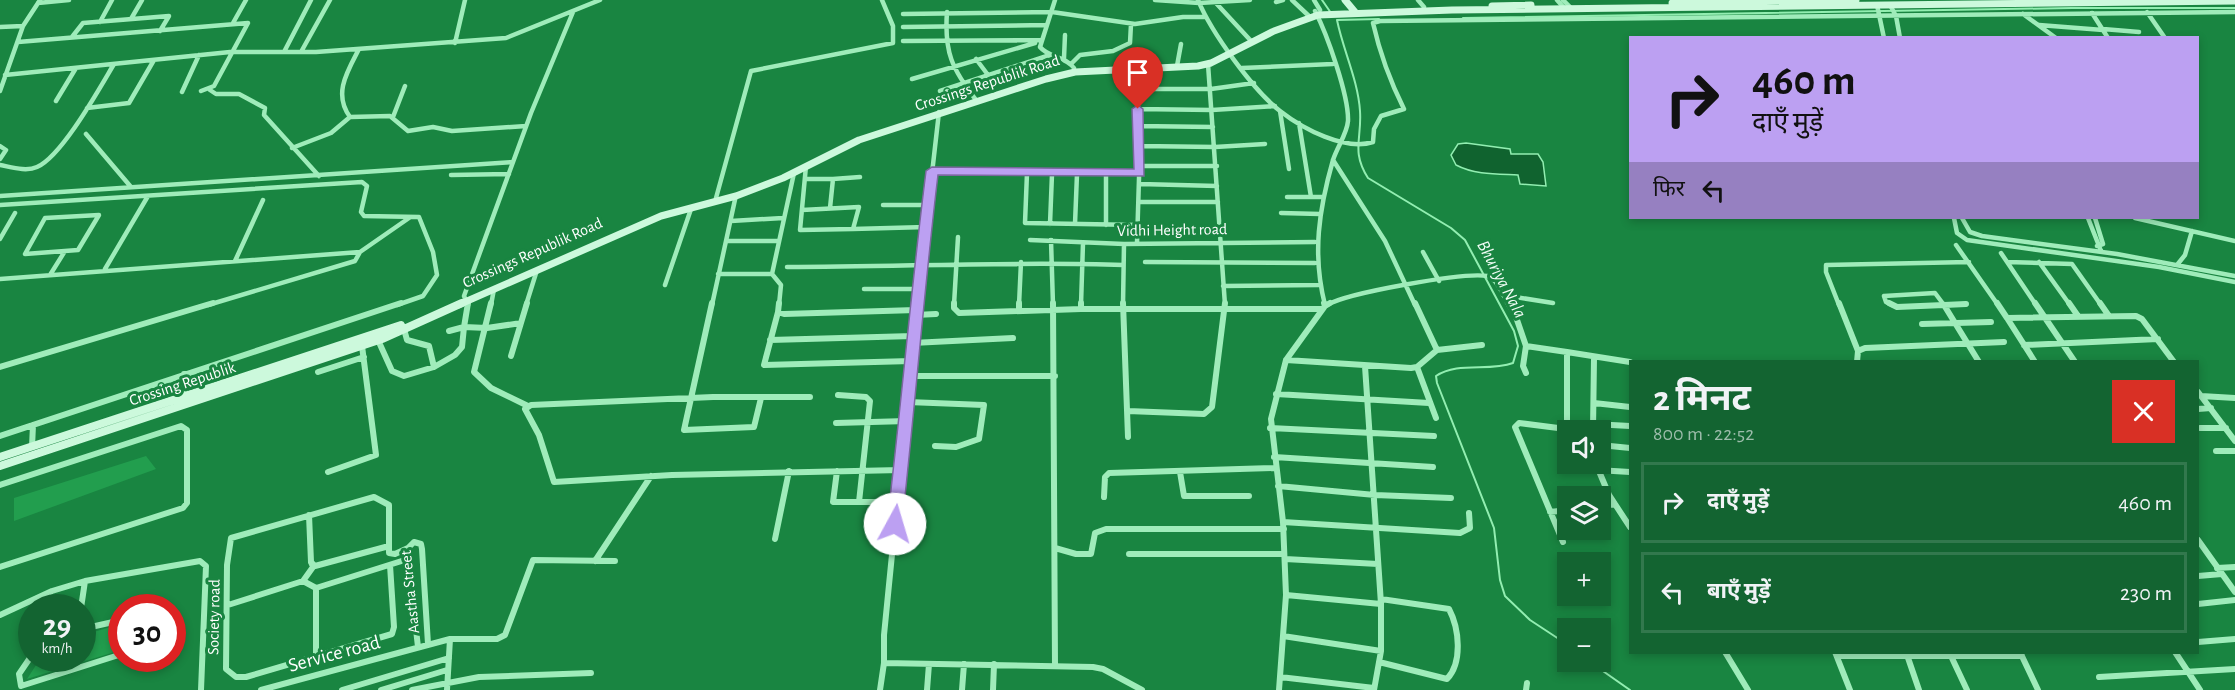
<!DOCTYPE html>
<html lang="hi">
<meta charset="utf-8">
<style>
:root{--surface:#136431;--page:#206d3d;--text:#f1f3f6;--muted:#9dbdab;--line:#32784d}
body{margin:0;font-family:"Alegreya Sans","Noto Sans Devanagari",sans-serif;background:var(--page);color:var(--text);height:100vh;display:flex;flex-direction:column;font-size:22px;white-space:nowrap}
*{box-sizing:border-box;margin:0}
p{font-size:20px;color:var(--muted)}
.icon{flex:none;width:33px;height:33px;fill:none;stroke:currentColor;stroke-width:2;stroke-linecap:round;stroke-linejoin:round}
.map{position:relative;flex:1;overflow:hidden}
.drawer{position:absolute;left:1629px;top:360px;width:570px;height:294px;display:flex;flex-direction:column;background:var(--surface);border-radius:0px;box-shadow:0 3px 9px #0003}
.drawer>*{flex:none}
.hud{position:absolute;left:1629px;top:36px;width:570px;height:183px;border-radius:0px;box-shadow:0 3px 9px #0003;background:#bca0f2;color:#111;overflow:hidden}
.controls{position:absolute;left:1557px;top:420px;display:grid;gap:12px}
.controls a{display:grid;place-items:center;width:54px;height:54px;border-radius:0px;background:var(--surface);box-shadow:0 3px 9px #0003;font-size:30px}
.speed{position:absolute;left:18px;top:594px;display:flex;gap:12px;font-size:30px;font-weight:700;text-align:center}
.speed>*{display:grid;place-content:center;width:78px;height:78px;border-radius:50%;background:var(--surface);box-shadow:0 3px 9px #0003;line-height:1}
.speed small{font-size:15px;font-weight:400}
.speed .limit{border:9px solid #d22;background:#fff;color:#111}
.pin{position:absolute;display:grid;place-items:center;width:51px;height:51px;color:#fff;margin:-62px -26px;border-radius:50% 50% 50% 0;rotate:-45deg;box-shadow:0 0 6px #0007}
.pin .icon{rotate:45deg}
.me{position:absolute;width:66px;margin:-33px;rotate:6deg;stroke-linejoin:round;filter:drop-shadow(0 0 4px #0008)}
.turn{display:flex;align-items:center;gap:21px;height:126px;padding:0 24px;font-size:27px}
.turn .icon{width:78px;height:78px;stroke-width:2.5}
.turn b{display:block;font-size:42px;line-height:51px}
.then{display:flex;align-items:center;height:57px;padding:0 24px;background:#0003;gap:12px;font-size:22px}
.round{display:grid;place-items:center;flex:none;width:63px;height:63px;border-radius:0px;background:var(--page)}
.headline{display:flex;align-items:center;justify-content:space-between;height:102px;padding:0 24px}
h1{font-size:36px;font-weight:700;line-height:45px}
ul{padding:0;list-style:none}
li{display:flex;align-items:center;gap:18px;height:81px;margin:0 12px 9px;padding:0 12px;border:3px solid var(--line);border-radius:0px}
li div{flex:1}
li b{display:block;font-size:22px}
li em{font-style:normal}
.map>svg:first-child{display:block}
.green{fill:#229e4e}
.water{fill:#10632f;stroke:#92eeb1;stroke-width:1.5}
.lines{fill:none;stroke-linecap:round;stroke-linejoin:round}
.stream{stroke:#92eeb1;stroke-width:2}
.street-far1{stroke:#9fecba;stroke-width:4.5}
.street{stroke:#9fecba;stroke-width:6}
.secondary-far1{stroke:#ccf9dc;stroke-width:7}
.secondary{stroke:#ccf9dc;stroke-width:8}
.route{fill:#bca0f2;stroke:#7a689d;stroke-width:1.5}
.labels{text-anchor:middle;stroke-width:6;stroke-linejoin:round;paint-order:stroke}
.street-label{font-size:16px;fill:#fff;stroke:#198541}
.water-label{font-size:18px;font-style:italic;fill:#f2fdf6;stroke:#198541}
.near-street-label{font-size:20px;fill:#fff;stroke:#198541}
</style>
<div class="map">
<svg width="2235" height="690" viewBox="0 0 2235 690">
<rect width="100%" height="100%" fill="#198541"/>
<path class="green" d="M146,456L156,469L14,521V498Z
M121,624V650L27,679L40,659L82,658L83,635Z"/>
<path class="water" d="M1466,143L1510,149L1511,154H1538L1543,162L1546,186L1520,184L1518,175C1498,174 1475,175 1456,165L1451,155L1458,144Z"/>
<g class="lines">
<path class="stream" d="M1322,0L1331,13
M1463,18L2072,8H2235
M1337,20L1379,19
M1337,20C1343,50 1358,80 1360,111C1362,139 1351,151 1368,178L1451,228L1465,240L1514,331L1518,346L1513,363C1489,372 1458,361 1436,376L1437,383L1494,528L1500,580L1505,596L1530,620L1568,645
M1590,662L1630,690"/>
<path class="street-far1" d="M1055,0L1040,47C1049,58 1065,56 1074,68
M1155,0L1199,3L1250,0
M1198,0C1211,32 1253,90 1280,111C1303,129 1345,151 1373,142L1374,129L1381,116L1404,109C1390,81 1380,54 1373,23L1380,21L2235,12
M1292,0L1310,17
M1314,0L1320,10
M1418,0L1424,7
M1557,0L1565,9
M1563,0L1572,9
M1215,2L1252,42
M1276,2L1283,0
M38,3L69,0
M1877,5L1884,38
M1890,5L1896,16L1900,38
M1315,11C1327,34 1349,96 1348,121C1347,134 1337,147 1333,160C1319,209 1312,254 1325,305
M947,12C944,52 952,69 976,100
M2147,12L2165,38
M2092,13L2108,38
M903,14L1052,12L1135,24L1183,17H1205
M2023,14L2056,38
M131,19L142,0
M100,22L112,0
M233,23L246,0
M2039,25L2103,30
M0,27L23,26
M903,27L1047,25
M2103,29L2139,32
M72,37L83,23L169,16L160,31
M903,41L1041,40
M18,42L248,23L214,86L201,91
M455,43L465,0
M359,49C347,72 333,94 350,117L390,116L408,131L433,127L452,131L526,126
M284,52L311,0
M301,52L330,0
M1064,58L1065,35
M976,59L988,75
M1071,64L1080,55L1113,51L1130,43L1131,24
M1208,64L1225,305
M1177,66L1181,44
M1242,68L1333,64
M1136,70L1140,146L1137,243
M5,75L230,52H316L506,38L600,0
M912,79L1035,43
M1137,89H1211L1254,83
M210,90L216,94H239L265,108L264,115L319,176
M0,91L23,26L40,0
M940,91L1050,55
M182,92L199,55
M56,101L76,68
M87,108L129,103L154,60
M1138,109L1212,110L1275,106
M1280,111L1289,169
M393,117L405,86
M1299,123L1311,197
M1137,126L1213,127
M86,134L131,187
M0,146L6,150L0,159
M1140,146L1215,147L1265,144
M292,148L331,133L350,117
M1333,160L1385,241L1415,305
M0,165C11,167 26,172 37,167C62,156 99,89 114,64
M1140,166H1217
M932,171L1140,173
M1027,173L1025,223L1138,225
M1106,174V225
M451,175L509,174
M805,179H833L830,208
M833,179L860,177
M1140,184L1217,186
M0,196L513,162
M1287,197H1324
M716,198L751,71L893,43V26L882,0
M1139,202H1218
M0,205L362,182L367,186L361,212L364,216L419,217L433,252L437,275L423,296L397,305
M883,205H929
M802,210L859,207L853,229L800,230L806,166
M1281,213L1320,214
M99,215L78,250L25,254L45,218Z
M1954,218L1957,233L1967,240L2159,267L2235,282
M1962,218L1970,232L1982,236L2117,254L2235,276
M2088,218L2101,251
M2095,218L2103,244L2097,246
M2135,218L2235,241
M731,221L783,218
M1050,224L1052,174
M1075,224L1077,174
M853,229L926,227
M0,239L15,213
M1030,240L1124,244L1315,242
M1051,240L1053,305
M726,241L736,195
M1956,245L1998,305
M1423,252L1439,281
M2001,253L2036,305
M235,261L263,200
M1145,262L1315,263
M2007,262L2072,264L2101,305
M2039,262L2070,305
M2177,265L2185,255L2192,231
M787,267C899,267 1011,261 1123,265
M105,269L148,196
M718,274H772
M50,275L65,251
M0,279L360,252L409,218
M665,285L691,209
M1223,286L1319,285
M864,289H918
M1503,295L1553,303
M208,305L355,261L360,252
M468,305L464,296L531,113L573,12
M491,305L494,289
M526,305L537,270
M712,305L726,241H778
M779,305L781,285L772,274L794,173
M917,305L939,112
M954,305L958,237
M1019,305L1021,262
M1081,305L1083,243
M1123,305L1124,244
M1327,305C1347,293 1464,272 1487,276C1497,278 1504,297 1509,305
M1839,305L1826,272V265L1969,262
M1892,305L1886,302L1884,296L1935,293L1944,305
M1948,305L1966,304"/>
<path class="street" d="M468,303L464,327L487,328L521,323
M491,303L474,372L491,388L528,406
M712,303L684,430L754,427L761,398
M779,303L778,312L784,314L916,310
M917,303L884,635V663L1093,667L1103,669L1142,690
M954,303V308L959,313L1081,309H1322
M1053,303L1055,665
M1123,303L1128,437
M1324,303L1325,306
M1415,303L1437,350
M1508,303L1515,314L1526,346
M1839,303L1858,351
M1889,303L1897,307L1944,305
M1997,303L2007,318L2136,316L2142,319L2174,362
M2035,303L2075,362
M2069,303L2078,316
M2100,303L2109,316
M1944,305L1979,362
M1944,305L1966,304
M1081,309V303
M1019,311V303
M778,312L764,365L911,361
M915,315L936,314
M2007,318L2035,362
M1922,324L1991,322
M404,329L407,340L429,346L434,367
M378,340L392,371L404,376L434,367L455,355L462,347L464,327L449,331
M770,340L913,336
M912,343L1013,338
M2024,345L2158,339
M1567,352L1630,362
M511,356L527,303
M1286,360L1411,368L1417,367L1437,350L1482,345
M1857,362L1858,351L1865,348L2004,342
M1365,366L1381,604V651L1374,690
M0,367L213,303
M1417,367L1436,418
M318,372L364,357
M1526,373L1523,366L1526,346L1567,352V429
M184,374L185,397
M910,376H1055
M2198,392L2235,441
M1276,394L1429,403
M838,395L866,397L870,401L859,502
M2201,396L2235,398
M810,397H713L531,405L525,409L539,435L554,482L672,475L901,470
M908,402L984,405L979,439L956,447L935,446
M1594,403L1630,407
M2198,409L2211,408
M1128,411L1204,414L1212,407L1225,303
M836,423L907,421
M1593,424L1630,426
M1270,428L1434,436
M2200,428H2226
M1593,430L1594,358
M0,436L401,303
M1600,445L1630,448
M32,447L33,425
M2216,451H2235
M1274,457L1433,467
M1596,464L1609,495L1630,527
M1597,470L1630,472
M837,471L833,502H897
M328,472L376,455L362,346
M1180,472L1184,496H1249
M0,485L181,426L187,430V503L183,508L0,567
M1278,486L1375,495L1451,498
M1104,497L1105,477L1109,473L1275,468
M1600,506L1615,504
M1550,512L1568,510
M309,515L311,562
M1283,522L1460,533L1470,528L1469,513
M775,539L789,471
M2198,540L2235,592
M1563,542L1515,427L1519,423L1566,429
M1055,548L1076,554H1091L1095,533L1106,529H1284
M1129,554H1284
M1285,559L1378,564
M595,561L651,476
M390,565L394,627L392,634L246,677H236L226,669L227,565L231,538L374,497L389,505V553L395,554L408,548
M2217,568L2235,567
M2198,576L2222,574
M316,588L408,559
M1286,595L1381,604
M2198,604L2235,600
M228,605L303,581
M81,608L85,581
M0,615L52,591L85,581L200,561L206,566L201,690
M82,629L122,620
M1283,636L1381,651
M2198,642L2235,639
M418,647L408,559V548L414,542L421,544L422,549L428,644
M1725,652L1748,690
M1835,652L1850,690
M1906,652L1919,690
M2020,652L2038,690
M2175,652L2200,690
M32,655L19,674L21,686L122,654
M1837,656H2022
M1951,656L1967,690
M316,657V588L303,581L313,567L311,562L315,566L389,546
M1379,662L1447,679C1463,662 1459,628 1449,609L1381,599
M1280,677L1374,688
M2099,677L2235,669
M261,690L450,639
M342,690L449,658
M381,690L447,670
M412,690L479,677L591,673
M447,690L450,639H497L505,635L533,560L615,561
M880,690L884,663
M927,690L929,664
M962,690L964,664
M993,690L994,664
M1279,690L1286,595L1283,522L1271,419L1286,360L1325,306L1330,303
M1526,690L1527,683"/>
<path class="secondary-far1" d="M1345,0L1355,12
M1672,3L1856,0
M1492,6L1531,5
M458,305L661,216L736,196L783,178L859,140L1046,79L1075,72L1198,66L1211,63L1274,31L1318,15L1452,10L2235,1"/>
<path class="secondary" d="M0,457L401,325
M0,466L382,339L462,303"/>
</g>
<path class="route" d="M1138,105L1143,109L1144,176L938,175C924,291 915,408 902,524L900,529H889L887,524C901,407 911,289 926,171L932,167L1134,169L1132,109Z"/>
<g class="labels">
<g class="street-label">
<text transform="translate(987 82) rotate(-18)" y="6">Crossings Republik Road</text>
<text transform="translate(1172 229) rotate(-1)" y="6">Vidhi Height road</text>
<text transform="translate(532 252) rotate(-24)" y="6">Crossings Republik Road</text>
<text transform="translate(182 383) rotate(-18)" y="6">Crossing Republik</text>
<text transform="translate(409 592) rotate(-96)" y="6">Aastha Street</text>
<text transform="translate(213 617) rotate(-89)" y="6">Society road</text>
</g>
<g class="water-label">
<text transform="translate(1502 279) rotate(62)" y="6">Bhuriya Nala</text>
</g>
<g class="near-street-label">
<text transform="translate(334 653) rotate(-15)" y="7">Service road</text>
</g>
</g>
</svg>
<div class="controls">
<a><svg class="icon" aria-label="sound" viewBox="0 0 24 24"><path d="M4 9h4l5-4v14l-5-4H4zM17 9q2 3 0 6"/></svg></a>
<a><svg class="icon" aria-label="layers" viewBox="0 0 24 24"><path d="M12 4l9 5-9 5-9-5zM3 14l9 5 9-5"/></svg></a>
<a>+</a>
<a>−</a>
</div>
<div class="speed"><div>29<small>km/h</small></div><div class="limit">30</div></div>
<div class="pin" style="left:1138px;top:109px;background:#d93025"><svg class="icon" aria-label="arrive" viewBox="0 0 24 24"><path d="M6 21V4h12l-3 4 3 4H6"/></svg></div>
<svg class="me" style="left:895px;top:524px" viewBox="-20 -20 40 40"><circle r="19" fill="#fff"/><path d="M0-13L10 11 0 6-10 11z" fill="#bca0f2"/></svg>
<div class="hud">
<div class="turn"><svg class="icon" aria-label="right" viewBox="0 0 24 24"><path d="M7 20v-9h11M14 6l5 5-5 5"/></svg><div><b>460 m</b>दाएँ मुड़ें</div></div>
<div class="then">फिर<svg class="icon" aria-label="left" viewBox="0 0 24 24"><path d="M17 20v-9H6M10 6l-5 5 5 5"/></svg></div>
</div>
<section class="drawer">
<div class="headline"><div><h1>2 मिनट</h1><p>800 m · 22:52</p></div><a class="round" style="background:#d93025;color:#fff"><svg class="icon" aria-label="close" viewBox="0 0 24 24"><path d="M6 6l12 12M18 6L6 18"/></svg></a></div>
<ul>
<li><svg class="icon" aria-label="right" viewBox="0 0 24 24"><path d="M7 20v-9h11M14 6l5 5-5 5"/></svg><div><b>दाएँ मुड़ें</b></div><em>460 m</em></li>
<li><svg class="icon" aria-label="left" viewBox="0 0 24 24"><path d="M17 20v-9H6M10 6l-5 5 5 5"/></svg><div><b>बाएँ मुड़ें</b></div><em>230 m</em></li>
</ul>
</section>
</div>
